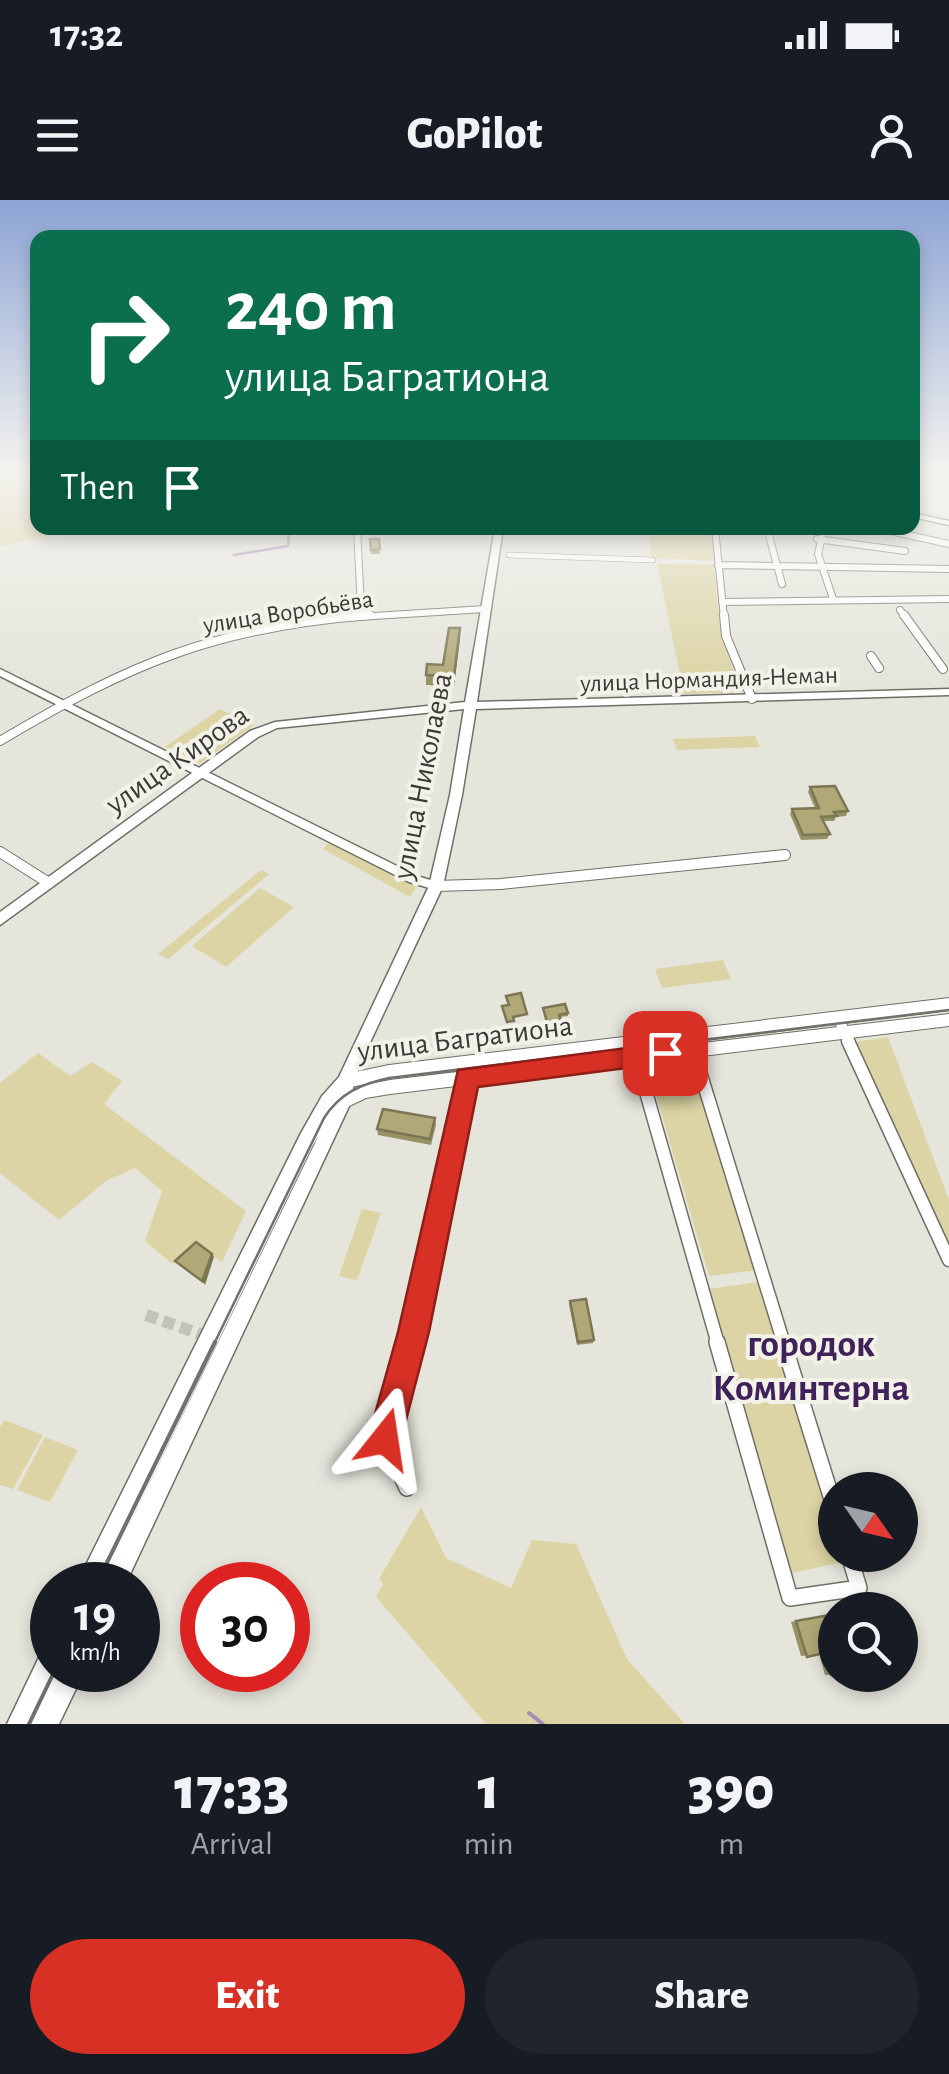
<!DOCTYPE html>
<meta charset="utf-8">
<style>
:root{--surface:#171b24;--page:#20242c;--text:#f1f3f6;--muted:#9ea1a6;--accent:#d93025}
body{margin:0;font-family:"Alegreya Sans",sans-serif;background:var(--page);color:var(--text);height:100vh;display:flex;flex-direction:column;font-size:38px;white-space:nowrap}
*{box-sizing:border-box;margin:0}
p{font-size:32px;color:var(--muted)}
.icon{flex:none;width:55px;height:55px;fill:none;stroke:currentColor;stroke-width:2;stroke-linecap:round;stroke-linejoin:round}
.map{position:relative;height:1524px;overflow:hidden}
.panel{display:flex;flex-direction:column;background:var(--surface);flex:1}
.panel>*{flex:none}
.banner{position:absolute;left:30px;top:30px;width:890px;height:305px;border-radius:20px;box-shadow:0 5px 15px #0003;background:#0b6e4f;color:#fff;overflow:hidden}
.needle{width:65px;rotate:124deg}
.tools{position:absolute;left:818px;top:1272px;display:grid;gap:20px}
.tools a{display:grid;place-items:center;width:100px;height:100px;border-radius:50%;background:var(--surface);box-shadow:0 5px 15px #0003;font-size:50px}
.speed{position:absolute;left:30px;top:1362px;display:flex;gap:20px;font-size:50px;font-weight:700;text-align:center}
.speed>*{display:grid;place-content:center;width:130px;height:130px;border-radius:50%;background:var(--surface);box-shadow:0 5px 15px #0003;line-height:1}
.speed small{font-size:25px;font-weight:400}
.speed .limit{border:15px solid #d22;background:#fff;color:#111}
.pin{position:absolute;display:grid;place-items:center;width:85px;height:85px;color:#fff;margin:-42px;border-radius:20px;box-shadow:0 5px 15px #0006}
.me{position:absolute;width:110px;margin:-55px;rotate:15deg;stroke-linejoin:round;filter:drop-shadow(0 0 8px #0008)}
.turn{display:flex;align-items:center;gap:35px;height:210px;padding:0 30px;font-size:45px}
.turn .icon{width:130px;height:130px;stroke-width:2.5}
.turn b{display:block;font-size:70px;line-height:85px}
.then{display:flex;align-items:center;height:95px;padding:0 30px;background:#0003;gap:20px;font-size:38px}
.eta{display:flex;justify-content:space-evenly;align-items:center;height:170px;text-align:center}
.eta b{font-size:60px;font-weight:800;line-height:70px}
.button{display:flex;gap:20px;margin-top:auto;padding:20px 30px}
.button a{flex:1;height:115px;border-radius:60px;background:var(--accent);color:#fff;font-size:40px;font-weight:800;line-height:115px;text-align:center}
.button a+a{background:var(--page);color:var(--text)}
.status{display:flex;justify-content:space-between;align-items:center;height:70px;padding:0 50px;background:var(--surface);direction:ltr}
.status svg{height:28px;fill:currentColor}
header{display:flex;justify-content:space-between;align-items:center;height:130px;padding:0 30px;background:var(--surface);font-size:45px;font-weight:800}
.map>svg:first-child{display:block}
.green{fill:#dcd4a4}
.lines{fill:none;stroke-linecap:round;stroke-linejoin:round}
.stream-far1{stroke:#a48db9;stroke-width:2.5}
.stream{stroke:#a48db9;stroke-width:4}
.minor-tunnel{stroke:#c4c3bb;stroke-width:12;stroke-dasharray:12 6;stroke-linecap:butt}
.pedestrian-casing{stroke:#706f67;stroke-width:6}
.minor-far4-casing{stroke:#706f67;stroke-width:8}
.minor-far3-casing{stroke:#706f67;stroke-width:10}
.minor-far2-casing{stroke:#706f67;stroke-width:12}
.minor-far1-casing{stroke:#706f67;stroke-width:15}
.minor-casing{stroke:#706f67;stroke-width:18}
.tertiary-casing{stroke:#706f67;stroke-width:3}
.secondary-casing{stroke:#706f67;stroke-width:2}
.primary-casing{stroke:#706f67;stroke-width:3}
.pedestrian{stroke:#fff;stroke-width:5}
.minor-far4{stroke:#fff;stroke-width:6}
.minor-far3{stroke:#fff;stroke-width:8}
.minor-far2{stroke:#fff;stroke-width:10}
.minor-far1{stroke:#fff;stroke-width:12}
.minor{stroke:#fff;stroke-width:15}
.tertiary{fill:#fff;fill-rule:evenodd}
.secondary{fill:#fff;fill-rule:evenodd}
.primary{fill:#fff;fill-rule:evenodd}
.tram-far1{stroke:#71706b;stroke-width:2.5}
.tram{stroke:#71706b;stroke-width:4}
.wall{fill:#979166}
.shaded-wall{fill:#7b7653}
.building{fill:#b0a977;stroke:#7b7653;stroke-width:2.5}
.route{fill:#d93025;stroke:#8d1f18;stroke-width:2.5}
.labels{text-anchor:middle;stroke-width:8;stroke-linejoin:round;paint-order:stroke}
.far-street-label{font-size:25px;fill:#3b3a37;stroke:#f3f2e9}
.street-label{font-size:30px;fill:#3b3a37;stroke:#f3f2e9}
.near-neighbourhood-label{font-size:38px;font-weight:bold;fill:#412159;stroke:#f3f2e9}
</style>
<div class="status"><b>17:32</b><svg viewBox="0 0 49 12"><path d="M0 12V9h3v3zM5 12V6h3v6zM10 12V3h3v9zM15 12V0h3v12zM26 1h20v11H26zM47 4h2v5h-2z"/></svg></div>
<header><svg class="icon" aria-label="menu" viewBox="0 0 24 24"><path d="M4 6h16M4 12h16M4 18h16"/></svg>GoPilot<svg class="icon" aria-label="person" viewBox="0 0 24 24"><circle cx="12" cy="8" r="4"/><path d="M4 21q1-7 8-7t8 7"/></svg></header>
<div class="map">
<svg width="949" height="1524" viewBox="0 0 949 1524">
<rect width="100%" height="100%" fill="#e6e5dc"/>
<path class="green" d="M0,268H37L38,328H90L0,346Z
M649,328H712L716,361L651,358Z
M657,364L714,365L721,437L742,492L684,494Z
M220,509L254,525L199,564L165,547Z
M755,536L760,547L677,550L673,539Z
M330,641L419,683L410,697L323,649Z
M261,670L269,674L168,759L158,754Z
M260,688L294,707L226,767L192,746Z
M723,760L731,779L662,788L655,769Z
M888,837L949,1000V1042L943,1041L854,842Z
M38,853L70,876L92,862L122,881L104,904L246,1011L222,1062L198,1045L178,1063H171L145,1041L162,991L135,968L106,981L59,1020L0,973V883Z
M691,867L758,1070L709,1076L649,872Z
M362,1009L381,1013L357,1080L339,1076Z
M758,1082L835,1320V1355H846L848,1361L792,1373L708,1089Z
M4,1220L43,1235L13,1289L0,1285V1227Z
M45,1237L78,1250L50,1302L17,1290Z
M421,1307L446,1358L511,1388L532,1340L576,1344L627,1459L685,1524H486L376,1397L383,1384L379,1379Z"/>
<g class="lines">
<path class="stream-far1" d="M234,355L288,346L289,328"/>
<path class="stream" d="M529,1513L543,1524"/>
<path class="minor-tunnel" d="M146,1115L209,1137"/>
<g class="pedestrian-casing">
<path id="pedestrian" d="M509,355L653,360"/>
</g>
<g class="minor-far4-casing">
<path id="minor-far4" d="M357,328L361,408L365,414
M715,328L724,418
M767,328L782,384
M824,328L818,354L833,399
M877,328L949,344
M817,339L905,351
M718,365L949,369
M722,402L949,399
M900,410L906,418
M342,418L485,409"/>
</g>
<g class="minor-far3-casing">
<path id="minor-far3" d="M724,415L726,436L752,499
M904,415L943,469
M871,456L879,468
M0,541C131,463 216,427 370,415"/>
</g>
<g class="minor-far2-casing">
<path id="minor-far2" d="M0,652L49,683
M436,686L501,684L785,655
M838,818L850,843"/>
</g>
<g class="minor-far1-casing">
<path id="minor-far1" d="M848,841L949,1060
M693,849L784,1144
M636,857L718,1144
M410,1144L467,877"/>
</g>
<g class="minor-casing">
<path id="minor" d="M717,1142L790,1398L859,1388L849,1355
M783,1142L835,1309
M407,1288L385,1239L410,1142"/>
</g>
<g class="tertiary-casing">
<path id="tertiary" d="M912,313L949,321V325L912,317Z
M0,469L417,676L440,683L442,686L436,690L409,682L0,476Z"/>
</g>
<g class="secondary-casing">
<path id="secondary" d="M949,798V810L389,879L346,888L341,886L338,881L341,876L346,874L389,865Z
M949,814V826L390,894L366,898L343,909L337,907L335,902C348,887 371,884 390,880Z"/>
</g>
<g class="primary-casing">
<path id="primary" d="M495,328H503L477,502L949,489V495L476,509L462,595L443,686L367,849L354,881L351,902L125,1385H101L104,1377L101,1385H76L301,933L322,896L339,877L429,686L450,595L464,509L277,528L258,537L0,725V712L250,531L275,522L465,502ZM319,935L120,1344L313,945Z
M52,1446V1470H85L59,1524H7L43,1449Z"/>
</g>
<use href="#pedestrian" class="pedestrian"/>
<use href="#minor-far4" class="minor-far4"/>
<use href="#minor-far3" class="minor-far3"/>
<use href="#minor-far2" class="minor-far2"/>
<use href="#minor-far1" class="minor-far1"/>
<use href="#minor" class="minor"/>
<use href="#tertiary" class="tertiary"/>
<use href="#secondary" class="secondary"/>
<use href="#primary" class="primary"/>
<path class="tram-far1" d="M214,1144L324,918C340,893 361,884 389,878L949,810"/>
<path class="tram" d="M96,1385L215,1142
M29,1524L55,1470"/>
</g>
<path class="wall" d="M370,339H379L380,354H371Z
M460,428L454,486L426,485V475L443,465Z
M810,587L848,611L846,616L836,617L834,621H824L830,634L827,639L801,640L790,614L792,609L815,608L808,592Z
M543,808L568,813V816L560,817V822L547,824Z
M435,918L436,925L431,945L378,935L377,929Z
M570,1101L594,1140L593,1143L577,1145L569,1104Z
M835,1413L831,1475H825L819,1454L801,1456L791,1422Z"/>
<path class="shaded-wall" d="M115,328H131L132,330L116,333Z
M460,428V439L454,486V476Z
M212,1054L214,1057L205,1085L202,1081Z"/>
<path class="building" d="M370,339H379L380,349L371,350Z
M449,428H460L454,476L426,475L427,464L443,465Z
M835,586L848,611L834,612L837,616L821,617L830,634L803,635L792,609L819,608L810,587Z
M521,793L527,814L513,817L514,821L507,822L502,806L509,805L506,796Z
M565,804L568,813L559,815L561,820L547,822L543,808Z
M383,909L435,918L430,939L377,929Z
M196,1042L212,1054L202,1081L175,1061Z
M586,1099L594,1140L578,1142L570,1101Z
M876,1406L878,1410H855Z
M835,1414V1475H831L824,1453L807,1457L796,1421Z"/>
<linearGradient id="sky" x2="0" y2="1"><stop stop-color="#8da4d5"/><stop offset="0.56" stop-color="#f4f3ef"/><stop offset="1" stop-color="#f4f3ef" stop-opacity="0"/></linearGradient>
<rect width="949" height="482" fill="url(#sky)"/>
<path class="route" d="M665,843L673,846L677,853L673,860L665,863L478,887L429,1132L401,1239L396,1251L385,1256L373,1251L368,1239L398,1132L458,870Z"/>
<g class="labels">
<g class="far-street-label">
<text transform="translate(288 411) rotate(-9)" y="9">улица Воробьёва</text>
<text transform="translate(709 478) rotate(-2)" y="9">улица Нормандия-Неман</text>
</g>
<g class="street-label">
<text transform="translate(177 559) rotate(-35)" y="10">улица Кирова</text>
<text transform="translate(422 576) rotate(-79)" y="10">улица Николаева</text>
<text transform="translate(465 838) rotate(-7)" y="10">улица Багратиона</text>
</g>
<g class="near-neighbourhood-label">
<text x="811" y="1156">городок<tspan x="811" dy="44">Коминтерна</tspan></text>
</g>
</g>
</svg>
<div class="tools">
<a><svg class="needle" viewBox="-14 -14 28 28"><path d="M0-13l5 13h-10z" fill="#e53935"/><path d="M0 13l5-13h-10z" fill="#9ea1a6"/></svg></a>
<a><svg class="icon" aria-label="search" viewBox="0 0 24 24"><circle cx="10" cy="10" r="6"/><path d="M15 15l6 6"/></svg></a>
</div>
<div class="speed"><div>19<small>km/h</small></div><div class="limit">30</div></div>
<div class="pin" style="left:665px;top:853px;background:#d93025"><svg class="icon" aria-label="arrive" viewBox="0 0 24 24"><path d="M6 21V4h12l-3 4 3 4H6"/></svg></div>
<svg class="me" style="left:385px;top:1239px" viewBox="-20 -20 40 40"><path d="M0-17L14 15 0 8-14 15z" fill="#d93025" stroke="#fff" stroke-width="4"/></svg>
<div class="banner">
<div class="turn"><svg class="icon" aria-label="right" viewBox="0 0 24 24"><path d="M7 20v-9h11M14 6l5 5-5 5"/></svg><div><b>240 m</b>улица Багратиона</div></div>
<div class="then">Then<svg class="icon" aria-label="arrive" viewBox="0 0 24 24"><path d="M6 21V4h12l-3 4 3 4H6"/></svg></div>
</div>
</div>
<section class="panel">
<div class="eta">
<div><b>17:33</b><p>Arrival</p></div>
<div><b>1</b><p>min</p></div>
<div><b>390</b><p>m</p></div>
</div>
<div class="button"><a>Exit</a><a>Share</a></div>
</section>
